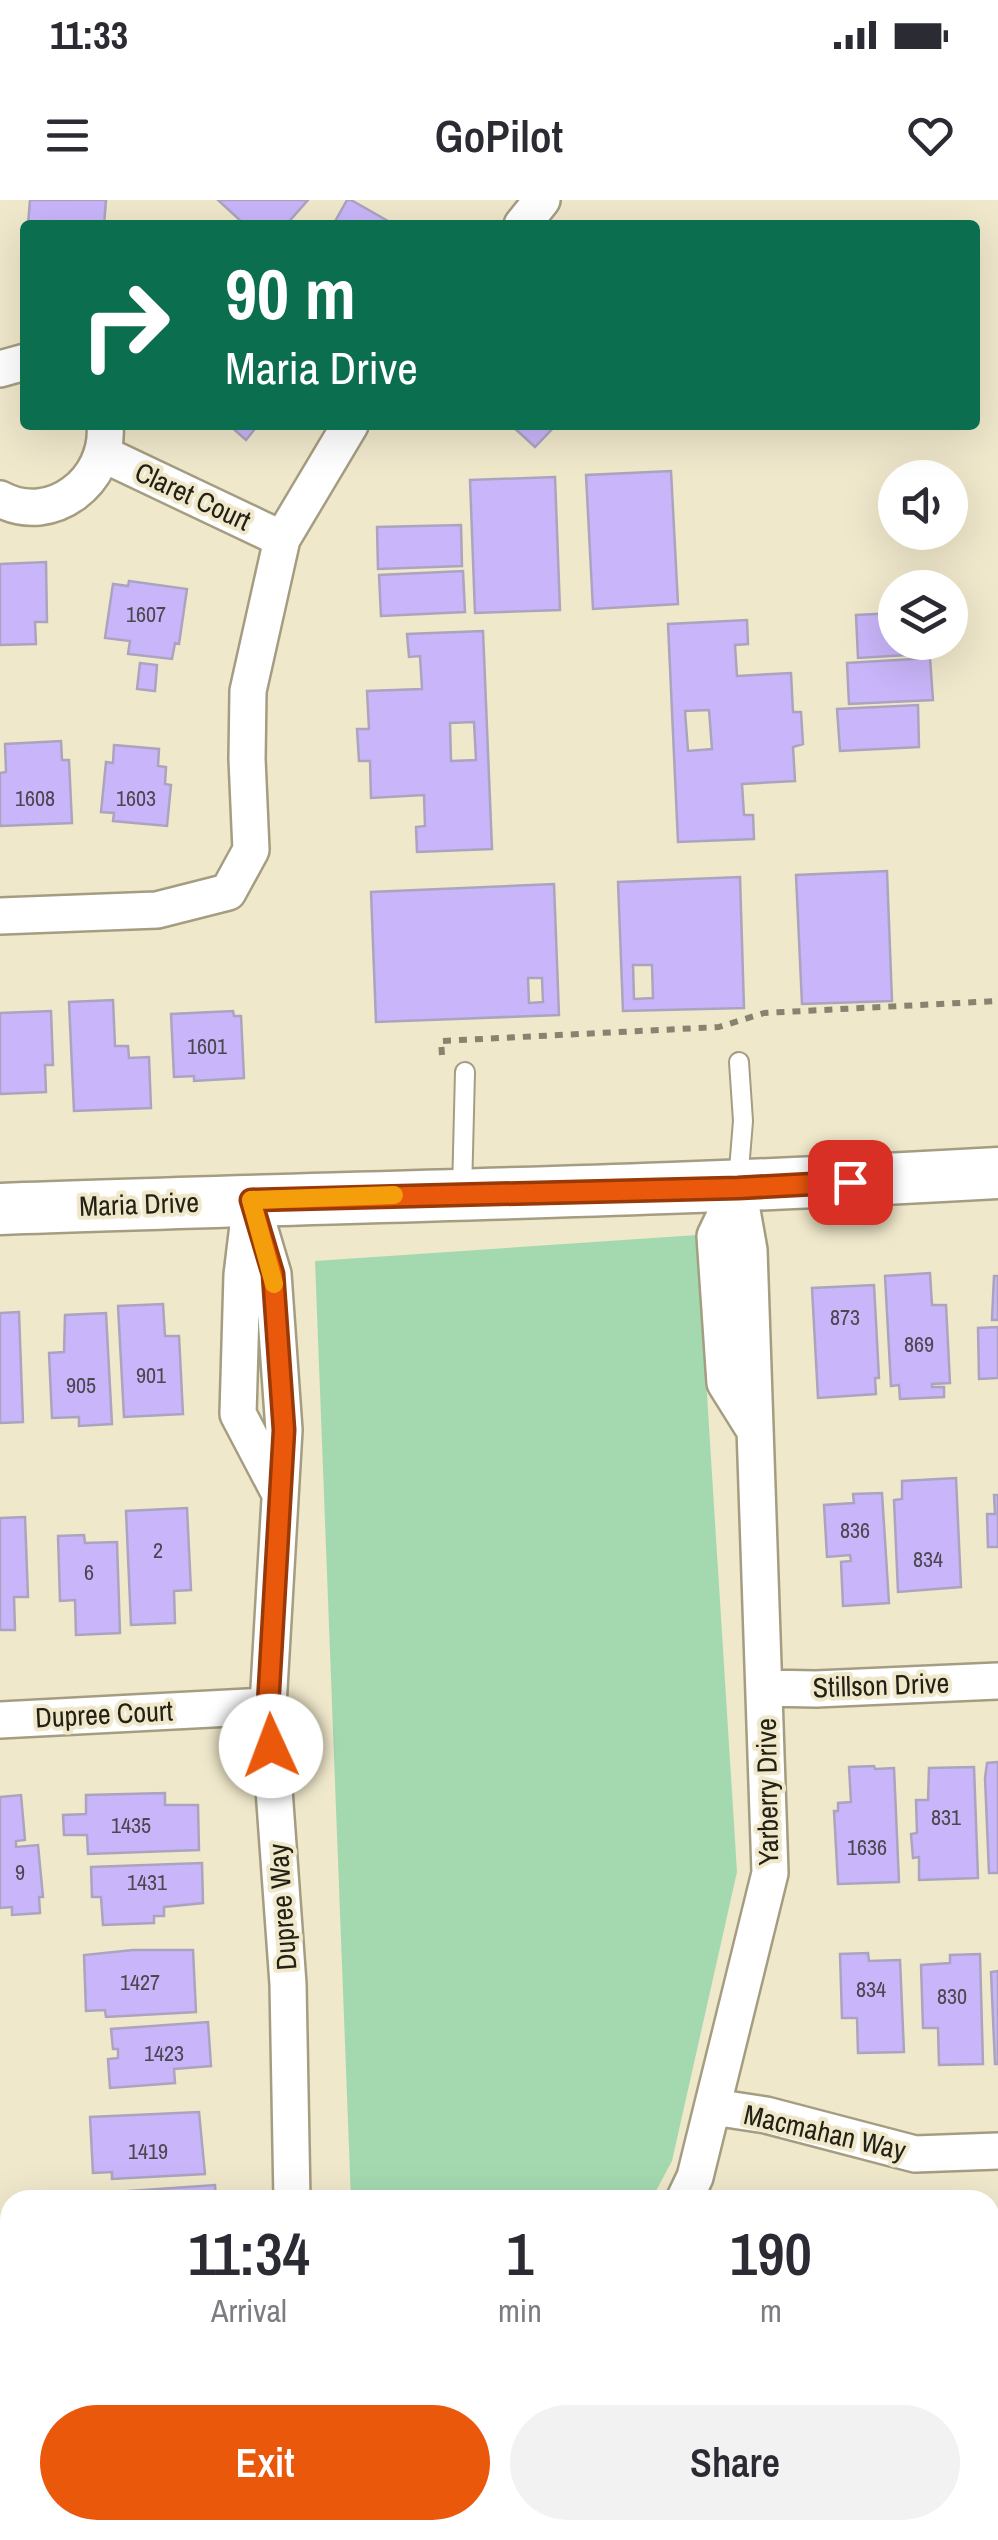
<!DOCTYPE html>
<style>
:root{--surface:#fff;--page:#f2f2f3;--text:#2b2b33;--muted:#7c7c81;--accent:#ea580c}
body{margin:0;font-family:"Archivo Narrow",sans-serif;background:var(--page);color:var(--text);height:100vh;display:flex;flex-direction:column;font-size:38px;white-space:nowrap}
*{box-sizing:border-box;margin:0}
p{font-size:32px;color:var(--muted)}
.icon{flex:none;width:55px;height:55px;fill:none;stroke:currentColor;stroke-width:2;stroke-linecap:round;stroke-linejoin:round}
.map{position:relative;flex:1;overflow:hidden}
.sheet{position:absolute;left:0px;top:1990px;width:1000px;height:350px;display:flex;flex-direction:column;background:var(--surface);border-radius:30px 30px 0 0;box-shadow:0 10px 40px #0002}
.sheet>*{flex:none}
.hud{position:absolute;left:20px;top:20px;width:960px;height:210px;border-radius:10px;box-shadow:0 10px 40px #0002;background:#0b6e4f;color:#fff;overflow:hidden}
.fabs{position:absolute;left:878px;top:260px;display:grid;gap:20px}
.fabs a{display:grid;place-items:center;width:90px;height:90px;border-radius:50%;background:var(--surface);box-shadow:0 10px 40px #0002;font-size:50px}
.pin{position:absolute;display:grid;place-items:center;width:85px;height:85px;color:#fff;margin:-42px;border-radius:20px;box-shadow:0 5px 15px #0006}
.me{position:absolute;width:110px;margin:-55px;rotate:358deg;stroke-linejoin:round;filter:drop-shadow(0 0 8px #0008)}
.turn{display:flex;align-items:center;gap:35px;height:210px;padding:0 40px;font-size:45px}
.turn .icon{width:130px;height:130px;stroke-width:2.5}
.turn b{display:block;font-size:70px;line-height:85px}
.eta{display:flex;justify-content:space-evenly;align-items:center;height:170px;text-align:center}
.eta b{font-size:60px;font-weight:600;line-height:70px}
.primary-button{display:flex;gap:20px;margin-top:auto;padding:20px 40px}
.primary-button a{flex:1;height:115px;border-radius:60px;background:var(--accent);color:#fff;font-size:40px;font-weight:600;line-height:115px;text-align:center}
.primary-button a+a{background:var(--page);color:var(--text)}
.status{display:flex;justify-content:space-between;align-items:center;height:70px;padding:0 50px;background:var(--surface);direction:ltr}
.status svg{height:28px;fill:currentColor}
header{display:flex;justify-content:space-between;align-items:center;height:130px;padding:0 40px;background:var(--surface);font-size:45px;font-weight:600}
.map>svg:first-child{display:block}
.green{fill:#a4d9b0}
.building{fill:#c9b5fa;stroke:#aba4bf;stroke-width:2.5;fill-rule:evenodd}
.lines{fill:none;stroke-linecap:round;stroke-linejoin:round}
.lane-casing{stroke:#a49d82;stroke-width:22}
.street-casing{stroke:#a49d82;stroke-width:40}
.secondary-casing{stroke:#a49d82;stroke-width:55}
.path{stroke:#88836f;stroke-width:6;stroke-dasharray:8 8;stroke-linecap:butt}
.lane{stroke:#fff;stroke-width:18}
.street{stroke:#fff;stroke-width:35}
.secondary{stroke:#fff;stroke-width:50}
.route-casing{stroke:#983908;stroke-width:25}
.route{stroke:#ea580c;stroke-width:18}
.slow{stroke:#f59e0b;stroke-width:18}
.labels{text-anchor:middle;stroke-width:8;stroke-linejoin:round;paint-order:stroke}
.number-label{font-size:22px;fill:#4c464f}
.street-label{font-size:28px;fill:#232116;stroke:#f0e8cb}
</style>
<div class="status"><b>11:33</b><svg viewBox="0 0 49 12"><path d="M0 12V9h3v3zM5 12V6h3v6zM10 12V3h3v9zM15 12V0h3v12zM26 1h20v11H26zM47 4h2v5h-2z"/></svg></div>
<header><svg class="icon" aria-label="menu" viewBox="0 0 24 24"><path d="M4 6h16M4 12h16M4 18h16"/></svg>GoPilot<svg class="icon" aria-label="heart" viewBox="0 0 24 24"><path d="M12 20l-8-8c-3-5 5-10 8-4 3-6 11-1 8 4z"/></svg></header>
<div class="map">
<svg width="998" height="2340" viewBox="0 0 998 2340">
<rect width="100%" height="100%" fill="#f0e8cb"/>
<path class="green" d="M697,1035L737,1672L672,1961L651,2000H351L315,1061Z"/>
<path class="building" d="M30,0H106L104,25H28Z
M218,0H308L286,25H245Z
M347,0H351L395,25H333Z
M229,225H258L246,240Z
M511,225H556L535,247Z
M671,271L678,404L593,409L586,275Z
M555,277L560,410L475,413L470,280Z
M461,325L462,366L378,369L377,327Z
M46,362L47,422H35L36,444L0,445V364Z
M463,371L465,412L381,416L379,375Z
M129,381L187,389L179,444L175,443L172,459L128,454L130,441L105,438L113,384L128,386Z
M895,413V442H941V453L858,458L856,415Z
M747,420L748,444L735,445L737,476L791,473L793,512H801L803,544L793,547L795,581L742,584L744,615H753L754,639L678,642L668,424ZM709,510L712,549L688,551L685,511Z
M483,431L492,649L417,652L416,627L425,626L424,595L371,598L370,561H359L357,529H369L367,491L422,489L420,456L409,457L407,434ZM474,522L476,560L451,561L450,523Z
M930,458L933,500L849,504L847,463Z
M140,463L157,465L155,491L137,489Z
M918,505L919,547L840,551L837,509Z
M61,541L62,560H69L72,623L0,626V573L6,572L5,544Z
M114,545L159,549L158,566L166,567L165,584L171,585L167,626L113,621L114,613L101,612L106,562L113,563Z
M887,671L892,801L802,804L796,675Z
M740,677L744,808L623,811L618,682ZM633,765H652L653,798L634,799Z
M554,684L559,815L376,822L371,692ZM528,778H542L543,802L529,803Z
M113,800L115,846H128L129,858L149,857L151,908L74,911L69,802Z
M51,811L53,865H45L46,892L0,894V813Z
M233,811L234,816H241L244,878L194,881V876L174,877L171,814Z
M930,1073L932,1105H946L950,1183L932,1184V1187H944V1197L900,1199L899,1185L891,1186L885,1076Z
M994,1076H998V1120H992Z
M874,1085L879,1178H875L876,1194L818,1198L812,1088Z
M163,1104L165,1136H179L183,1214L124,1217L118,1106Z
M19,1112L23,1222L0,1223V1113Z
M106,1113L112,1224L79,1226V1217L52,1218L49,1153L64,1152L65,1115Z
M998,1127V1178L979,1179L978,1128Z
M956,1278L961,1387L898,1392L894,1300L902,1299V1281Z
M882,1293L889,1403L843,1406L841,1362L851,1361L850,1355L827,1357L824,1305L854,1303L853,1294Z
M994,1295H998V1347H988L987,1314H995Z
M187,1308L191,1390L174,1391L175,1423L131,1425L126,1311Z
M25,1317L28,1397H14L15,1430H0V1318Z
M84,1335L85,1343L117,1342L120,1433L76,1435L75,1400L60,1401L58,1336Z
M998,1562V1673H989L985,1578L987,1563Z
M874,1566L875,1569L894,1568L899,1682L838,1684L834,1611H838V1603L851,1602L849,1567Z
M974,1567L978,1678L919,1680V1657L913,1658L911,1634L917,1633L916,1600H928L929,1568Z
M165,1593V1605H198L199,1650L88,1654L87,1635H64L63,1615L86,1614V1595Z
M21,1595L25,1640L16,1641V1647L38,1645L43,1697H39L40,1713L12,1715V1707L0,1708V1597Z
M202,1663L203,1703L164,1707V1716H154V1723L103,1725L101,1697H92L91,1667Z
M133,1750H193L196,1812L106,1817L105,1810L86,1811L84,1755Z
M868,1753L869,1761L900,1760L904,1852L858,1853L857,1818H842L840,1754Z
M980,1754L983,1864L939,1865L938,1828H923L921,1765L950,1763V1755Z
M998,1771V1864H995L991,1772Z
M208,1822L211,1866L174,1869L175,1883L110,1888L108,1859L118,1858V1849H113L111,1829Z
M199,1912L205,1974L112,1979V1972L93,1973L90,1917Z
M215,1985L216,2000H102L101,1993Z
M998,2223V2287L990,2268V2226Z
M990,2298L998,2318V2333L985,2340H959L955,2330H990Z
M10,2329V2330H33L26,2340H21L8,2332Z
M84,2330H156L164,2340H83L79,2335Z
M554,2330H567L576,2340H542Z
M621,2330H706L707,2331L700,2338L703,2340H632Z"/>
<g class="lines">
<g class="lane-casing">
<path id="lane" d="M738,982L743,921L739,862
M462,992L465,872"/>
</g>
<g class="street-casing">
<path id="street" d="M522,25L542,0
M0,169L25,162
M103,254L282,339
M0,299C52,327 110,280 105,225
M0,716L157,710L228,692L251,650L247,559L248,491L282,339L350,225
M738,988L715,1036L725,1183L755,1231
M251,1000L273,1074L284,1230L268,1506L288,1784L292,2000
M249,1017L242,1075L238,1214L280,1294
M764,1488L816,1489L998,1481
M0,1520L268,1506
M713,1907L766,1915L915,1954L998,1951
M684,2000L695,1977L770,1673L749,1050L738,988
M805,2330L815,2340
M374,2340L387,2330"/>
</g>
<g class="secondary-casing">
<path id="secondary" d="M0,1009C333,997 666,992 998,973"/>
</g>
<path class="path" d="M442,855L441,841L719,827L764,813L998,801"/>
<use href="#lane" class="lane"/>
<use href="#street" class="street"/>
<use href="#secondary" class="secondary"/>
</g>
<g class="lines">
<g class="route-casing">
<path id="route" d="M271,1546L268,1506L284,1230L273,1074L251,1000L738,988L850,982"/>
</g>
<use href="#route" class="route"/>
<path class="slow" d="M274,1084L251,1000L394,995"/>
</g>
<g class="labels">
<g class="number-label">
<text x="146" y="422">1607</text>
<text x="35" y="606">1608</text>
<text x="136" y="606">1603</text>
<text x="207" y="854">1601</text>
<text x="845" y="1125">873</text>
<text x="919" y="1152">869</text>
<text x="151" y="1183">901</text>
<text x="81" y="1193">905</text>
<text x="855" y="1338">836</text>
<text x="158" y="1358">2</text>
<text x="928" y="1367">834</text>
<text x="89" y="1380">6</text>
<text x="946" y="1625">831</text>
<text x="131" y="1633">1435</text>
<text x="867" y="1655">1636</text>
<text x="20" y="1680">9</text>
<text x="147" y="1690">1431</text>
<text x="140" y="1790">1427</text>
<text x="871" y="1797">834</text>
<text x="952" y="1804">830</text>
<text x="164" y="1861">1423</text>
<text x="148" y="1959">1419</text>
</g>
<g class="street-label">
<text transform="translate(193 296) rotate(25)" y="10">Claret Court</text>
<text transform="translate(139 1004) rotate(-2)" y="10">Maria Drive</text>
<text transform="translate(881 1485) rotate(-2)" y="10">Stillson Drive</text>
<text transform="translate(104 1514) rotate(-3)" y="10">Dupree Court</text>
<text transform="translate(767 1592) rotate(-91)" y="10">Yarberry Drive</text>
<text transform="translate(282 1707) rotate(-94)" y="10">Dupree Way</text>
<text transform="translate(825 1932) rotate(13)" y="10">Macmahan Way</text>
</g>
</g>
</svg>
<div class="fabs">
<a><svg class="icon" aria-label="sound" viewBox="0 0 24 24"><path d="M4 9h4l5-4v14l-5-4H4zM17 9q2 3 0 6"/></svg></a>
<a><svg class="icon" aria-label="layers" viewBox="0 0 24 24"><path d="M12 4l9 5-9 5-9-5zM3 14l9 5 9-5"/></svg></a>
</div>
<div class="pin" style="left:850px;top:982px;background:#d93025"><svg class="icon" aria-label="arrive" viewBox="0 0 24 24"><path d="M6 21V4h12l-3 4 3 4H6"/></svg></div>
<svg class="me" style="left:271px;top:1546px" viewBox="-20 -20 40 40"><circle r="19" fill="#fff"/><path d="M0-13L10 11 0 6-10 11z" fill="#ea580c"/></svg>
<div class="hud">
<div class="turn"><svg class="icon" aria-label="right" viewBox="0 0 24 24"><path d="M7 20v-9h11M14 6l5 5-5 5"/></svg><div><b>90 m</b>Maria Drive</div></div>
</div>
<section class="sheet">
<div class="eta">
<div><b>11:34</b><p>Arrival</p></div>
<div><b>1</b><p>min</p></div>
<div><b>190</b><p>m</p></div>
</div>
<div class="primary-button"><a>Exit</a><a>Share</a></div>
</section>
</div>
